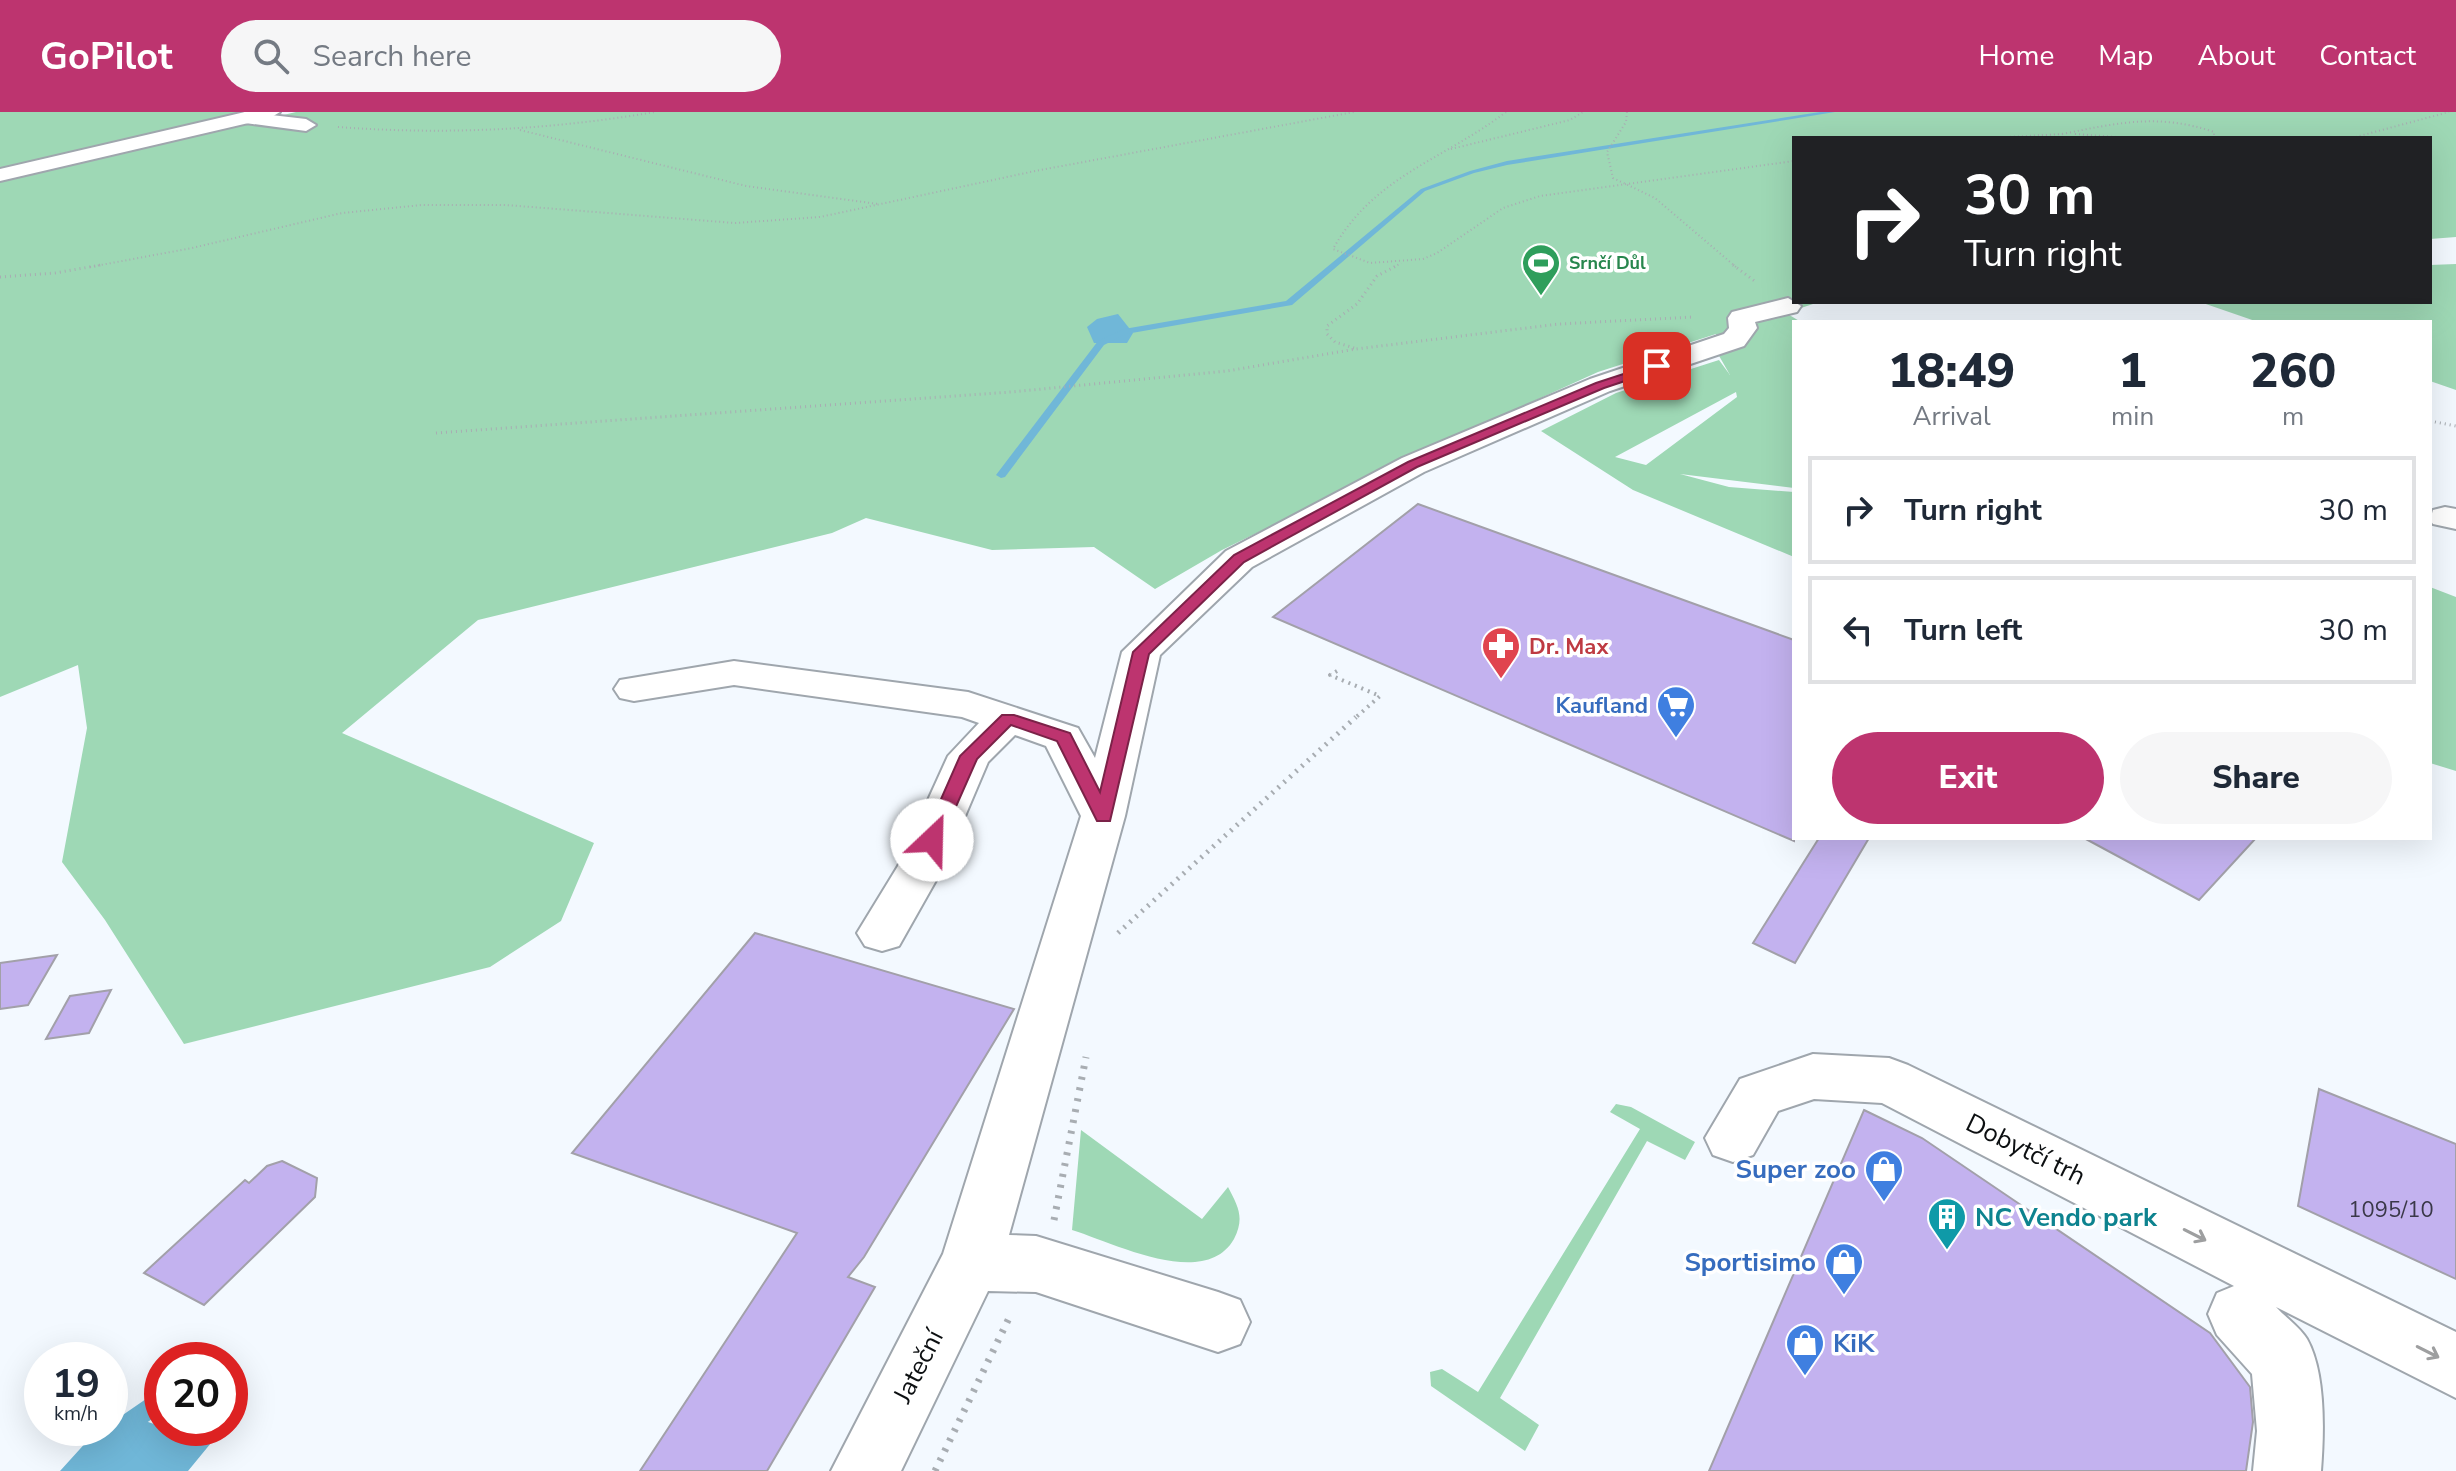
<!DOCTYPE html>
<meta charset="utf-8">
<style>
:root{--surface:#fff;--page:#f6f6f7;--text:#1f2937;--muted:#747a83;--line:#e0e1e3;--accent:#bd346f}
body{margin:0;font-family:"Nunito Sans",sans-serif;background:var(--page);color:var(--text);height:100vh;display:flex;flex-direction:column;font-size:30px;white-space:nowrap}
*{box-sizing:border-box;margin:0}
p{font-size:26px;color:var(--muted)}
.icon{flex:none;width:44px;height:44px;fill:none;stroke:currentColor;stroke-width:2;stroke-linecap:round;stroke-linejoin:round}
.map{position:relative;flex:1;overflow:hidden}
.drawer{position:absolute;left:1792px;top:208px;width:640px;height:520px;display:flex;flex-direction:column;background:var(--surface);border-radius:0px;box-shadow:0 8px 32px #0002}
.drawer>*{flex:none}
.hud{position:absolute;left:1792px;top:24px;width:640px;height:168px;border-radius:0px;box-shadow:0 8px 32px #0002;background:#202124;color:#fff;overflow:hidden}
.speed{position:absolute;left:24px;top:1230px;display:flex;gap:16px;font-size:40px;font-weight:700;text-align:center}
.speed>*{display:grid;place-content:center;width:104px;height:104px;border-radius:50%;background:var(--surface);box-shadow:0 8px 32px #0002;line-height:1}
.speed small{font-size:20px;font-weight:400}
.speed .limit{border:12px solid #d22;background:#fff;color:#111}
.pin{position:absolute;display:grid;place-items:center;width:68px;height:68px;color:#fff;margin:-34px;border-radius:16px;box-shadow:0 4px 12px #0006}
.me{position:absolute;width:88px;margin:-44px;rotate:24deg;stroke-linejoin:round;filter:drop-shadow(0 0 6px #0008)}
.turn{display:flex;align-items:center;gap:28px;height:168px;padding:0 40px;font-size:36px}
.turn .icon{width:104px;height:104px;stroke-width:2.5}
.turn b{display:block;font-size:56px;line-height:68px}
.eta{display:flex;justify-content:space-evenly;align-items:center;height:136px;text-align:center}
.eta b{font-size:48px;font-weight:800;line-height:56px}
.cta{display:flex;gap:16px;margin-top:auto;padding:16px 40px}
.cta a{flex:1;height:92px;border-radius:48px;background:var(--accent);color:#fff;font-size:32px;font-weight:800;line-height:92px;text-align:center}
.cta a+a{background:var(--page);color:var(--text)}
ul{padding:0;list-style:none}
li{display:flex;align-items:center;gap:24px;height:108px;margin:0 16px 12px;padding:0 24px;border:4px solid var(--line);border-radius:0px}
li div{flex:1}
li b{display:block;font-size:30px}
li em{font-style:normal}
header{display:flex;align-items:center;gap:48px;box-sizing:border-box;height:112px;padding:0 40px;background:var(--accent);color:#fff}
header strong{font-size:38px}
nav{display:flex;gap:44px;margin-inline-start:auto;font-size:28px}
.search{width:560px;height:72px;background:var(--page);display:flex;align-items:center;gap:20px;box-sizing:border-box;padding:0 28px;border-radius:44px;color:var(--muted);font-size:30px}
.map>svg:first-child{display:block}
.green{fill:#9ed8b5;fill-rule:evenodd}
.water{fill:#70b7d8}
.lines{fill:none;stroke-linecap:round;stroke-linejoin:round}
.stream{fill:#70b7d8;fill-rule:evenodd}
.building{fill:#c3b2ef;stroke:#a2a0a9;stroke-width:2}
.minor-casing{stroke:#9fa6ad;stroke-width:4}
.major-casing{stroke:#9fa6ad;stroke-width:4}
.path-far4{stroke:#a8adb2;stroke-width:2;stroke-dasharray:1 3;stroke-linecap:butt}
.path-far3{stroke:#a8adb2;stroke-width:3;stroke-dasharray:1 4;stroke-linecap:butt}
.path-far2{stroke:#a8adb2;stroke-width:4;stroke-dasharray:2 5;stroke-linecap:butt}
.path-far1{stroke:#a8adb2;stroke-width:5;stroke-dasharray:2 6;stroke-linecap:butt}
.path{stroke:#a8adb2;stroke-width:7;stroke-dasharray:3 8;stroke-linecap:butt}
.minor{fill:#fff;fill-rule:evenodd}
.major{fill:#fff;fill-rule:evenodd}
.oneway{stroke:#9e9fa0}
.route{fill:#bd346f;stroke:#7b2248;stroke-width:2}
.labels{text-anchor:middle;stroke-width:7;stroke-linejoin:round;paint-order:stroke}
.far-leisure-label{font-size:18px;font-weight:bold;fill:#27864d;stroke:#fff;text-anchor:start}
.health-label{font-size:22px;font-weight:bold;fill:#be3a42;stroke:#fff;text-anchor:start}
.shop-label{font-size:22px;font-weight:bold;fill:#366cbe;stroke:#fff;text-anchor:end}
.near-number-label{font-size:22px;fill:#3a3848}
.near-street-label{font-size:26px;fill:#0c0f11;stroke:#fff}
.near-shop-label{font-size:26px;font-weight:bold;fill:#366cbe;stroke:#fff;text-anchor:end}
.near-culture-label{font-size:26px;font-weight:bold;fill:#0d838f;stroke:#fff;text-anchor:start}
</style>
<header>
<strong>GoPilot</strong>
<div class="search"><svg class="icon" aria-label="search" viewBox="0 0 24 24"><circle cx="10" cy="10" r="6"/><path d="M15 15l6 6"/></svg>Search here</div>
<nav><a>Home</a><a>Map</a><a>About</a><a>Contact</a></nav>
</header>
<div class="map">
<svg width="2456" height="1359" viewBox="0 0 2456 1359">
<rect width="100%" height="100%" fill="#f3f9ff"/>
<path class="green" d="M0,0H244L0,56Z
M296,0H2456V125L2430,127V26H1794V190H1819L1786,201L1801,210H1794V376L1680,362L1729,375L1794,380V445L1633,378L1541,319L1616,281L1719,248L1730,263L1714,235L1716,222L1598,260L1432,335L1222,438L1155,477L1094,435L992,438L866,406L832,421L478,508L342,621L594,731L561,809L490,855L184,932L105,808L62,750L87,616L78,553L0,585V70ZM1736,280L1737,285L1646,353L1615,345Z
M2456,152V278L2430,269V210H2258L2200,190H2430V153Z
M2430,475L2456,485V659L2430,651Z
M1616,992L1631,995L1695,1030L1685,1048L1647,1029L1500,1286L1539,1313L1525,1339L1431,1274L1430,1260L1442,1257L1478,1280L1640,1017L1610,1000Z
M1081,1018L1202,1107L1228,1075C1238,1094 1245,1106 1234,1127C1205,1178 1114,1131 1072,1118Z"/>
<path class="water" d="M1118,202L1133,221L1127,231H1094L1087,215L1097,207Z
M115,1299L211,1331L188,1359H60L99,1316H110V1304Z"/>
<g class="lines">
<path class="stream" d="M1820,0H1835L1507,53L1474,61L1425,79L1292,193L1126,222L1104,233L1005,365L1001,366L996,363L1098,229L1124,217L1286,189L1421,77L1470,59L1507,49Z
M162,1276V1300L122,1328L114,1325L111,1317L114,1309Z"/>
</g>
<path class="building" d="M1418,392L1794,528V729L1273,505Z
M1819,726H1869L1795,851L1753,831Z
M2084,726H2256L2199,788Z
M755,821L1014,897L864,1145L848,1165L875,1175L767,1359H640L797,1121L572,1041Z
M57,843L28,893L0,897V851Z
M111,878L89,921L46,927L70,884Z
M2319,977L2456,1032V1167L2298,1094Z
M1864,998L1922,1026L2210,1221L2250,1275L2253,1310L2246,1359H1709Z
M282,1049L317,1066L315,1085L204,1193L144,1161L245,1068L249,1071L267,1054Z"/>
<g class="lines">
<g class="minor-casing">
<path id="minor" d="M245,0L306,7L316,13L306,19L238,10L235,6Z
M1788,186L1801,194L1797,200L1755,210L1757,216L1744,234L1610,279L1424,360L1252,455L1160,543L1125,704L1009,1123L1036,1124L1218,1180L1240,1188L1250,1210L1240,1232L1218,1240L1036,1180L988,1179L901,1359H831L943,1142L1081,704L1046,634L1015,623L988,650L943,756L899,834L882,839L865,834L857,821L898,754L948,644L979,611L962,605L734,573L634,589L620,586L614,577L620,568L734,549L968,580L1078,616L1095,646L1122,540L1226,439L1402,346L1590,267L1724,222L1729,216L1728,206L1732,200Z
M2445,395L2456,397V417L2433,412L2430,408L2433,398Z
M1813,942L1889,946L1908,953L2456,1220V1286L2276,1195C2285,1205 2300,1215 2307,1227C2326,1261 2324,1321 2321,1359H2253L2257,1319L2252,1262L2217,1223L2208,1202L2217,1181L2234,1174L1882,991L1814,987L1778,999L1753,1043L1733,1050L1713,1043L1705,1026L1740,967Z"/>
</g>
<g class="major-casing">
<path id="major" d="M245,0H280L270,6L0,69V57Z"/>
</g>
<path class="path-far4" d="M1506,0C1443,48 1374,64 1333,137L1370,151L1423,147L1437,141L1503,96L1540,84L1794,49
M1627,0L1626,10L1607,40L1613,66L1655,86L1736,155
M338,15C445,23 549,18 655,0
M520,18L746,74L878,92
M2062,22C2118,11 2158,1 2214,20V26
M2075,22L2131,26
M1986,26L2065,22
M2352,26L2449,0
M1451,37L1570,8L1583,0
M90,155L192,136L342,101L422,93H506L735,111L820,105L1035,59L1354,0
M1394,155L1401,151"/>
<path class="path-far3" d="M1733,153L1756,170
M0,165L55,161L101,153
M1354,236L1335,230L1327,222V214L1357,192L1377,164L1398,153
M2430,309L2456,314
M436,321L1011,280L1227,259L1356,237L1559,212L1693,205"/>
<path class="path-far2" d="M1337,559L1330,563L1380,584L1354,607"/>
<path class="path-far1" d="M1118,821L1356,605"/>
<path class="path" d="M1054,1108L1086,945
M935,1359L1010,1204"/>
<use href="#minor" class="minor"/>
<use href="#major" class="major"/>
</g>
<defs><path id="oneway-shaft" d="M-6 0H5M1.5-3L5.5 0L1.5 3" fill="none" stroke-width="1.6" stroke-linecap="round" stroke-linejoin="round" transform="scale(2)"/></defs>
<g class="oneway">
<use href="#oneway-shaft" transform="translate(2195 1123) rotate(27)"/>
<use href="#oneway-shaft" transform="translate(2428 1240) rotate(27)"/>
</g>
<path class="route" d="M1657,251L1661,252V257L1604,276L1417,355L1244,450L1149,542L1110,709H1097L1057,629L1011,613L977,647L939,733H925L923,728L960,644L1002,603H1014L1070,621L1100,680L1133,540L1234,443L1408,350L1596,271Z"/>
<defs>
<g id="stadium-pin" transform="scale(2)"><path d="M0 17L-7.5 6A9.5 9.5 0 1 1 7.5 6Z" fill="#2e9e5b" stroke="#fff"/><path d="M0-5a6.5 5 0 1 0 0 10a6.5 5 0 1 0 0-10ZM-3.5-1.8h7v3.6h-7Z" fill="#fff"/></g>
<g id="pharmacy-pin" transform="scale(2)"><path d="M0 17L-7.5 6A9.5 9.5 0 1 1 7.5 6Z" fill="#e0444e" stroke="#fff"/><path d="M-2-6h4v4h4v4h-4v4h-4v-4h-4v-4h4Z" fill="#fff"/></g>
<g id="supermarket-pin" transform="scale(2)"><path d="M0 17L-7.5 6A9.5 9.5 0 1 1 7.5 6Z" fill="#3f7fe0" stroke="#fff"/><path d="M-6-5.5h2.5l.6 2H6L4.5 2H-2.5L-4.4-4H-6ZM-1.5 3.2a1.3 1.3 0 1 0 .1 0ZM3 3.2a1.3 1.3 0 1 0 .1 0Z" fill="#fff"/></g>
<g id="shop-pin" transform="scale(2)"><path d="M0 17L-7.5 6A9.5 9.5 0 1 1 7.5 6Z" fill="#3f7fe0" stroke="#fff"/><path d="M-5-2.5h2.3a2.7 3.5 0 0 1 5.4 0H5L5.5 6h-11ZM-1.5-2.5h3a1.5 2.3 0 0 0-3 0Z" fill="#fff"/></g>
<g id="building-pin" transform="scale(2)"><path d="M0 17L-7.5 6A9.5 9.5 0 1 1 7.5 6Z" fill="#0f9aa8" stroke="#fff"/><path d="M-4-6H4V6H1V3H-1V6H-4ZM-2.5-4.3h1.7v1.8h-1.7ZM.8-4.3h1.7v1.8H.8ZM-2.5-1h1.7V.8h-1.7ZM.8-1h1.7V.8H.8Z" fill="#fff"/></g>
</defs>
<g fill-rule="evenodd">
<use href="#stadium-pin" x="1541" y="151"/>
<use href="#pharmacy-pin" x="1501" y="534"/>
<use href="#supermarket-pin" x="1676" y="593"/>
<use href="#shop-pin" x="1884" y="1057"/>
<use href="#building-pin" x="1947" y="1105"/>
<use href="#shop-pin" x="1844" y="1150"/>
<use href="#shop-pin" x="1805" y="1231"/>
</g>
<g class="labels">
<g class="far-leisure-label">
<text x="1569" y="157">Srnčí Důl</text>
</g>
<g class="health-label">
<text x="1529" y="542">Dr. Max</text>
</g>
<g class="shop-label">
<text x="1648" y="601">Kaufland</text>
</g>
<g class="near-number-label">
<text x="2391" y="1105">1095/10</text>
</g>
<g class="near-street-label">
<text transform="translate(2026 1037) rotate(26)" y="9">Dobytčí trh</text>
<text transform="translate(918 1254) rotate(-63)" y="9">Jateční</text>
</g>
<g class="near-shop-label">
<text x="1856" y="1066">Super zoo</text>
<text x="1816" y="1159">Sportisimo</text>
<text x="1833" y="1240" text-anchor="start">KiK</text>
</g>
<g class="near-culture-label">
<text x="1975" y="1114">NC Vendo park</text>
</g>
</g>
</svg>
<div class="speed"><div>19<small>km/h</small></div><div class="limit">20</div></div>
<div class="pin" style="left:1657px;top:254px;background:#d93025"><svg class="icon" aria-label="arrive" viewBox="0 0 24 24"><path d="M6 21V4h12l-3 4 3 4H6"/></svg></div>
<svg class="me" style="left:932px;top:728px" viewBox="-20 -20 40 40"><circle r="19" fill="#fff"/><path d="M0-13L10 11 0 6-10 11z" fill="#bd346f"/></svg>
<div class="hud">
<div class="turn"><svg class="icon" aria-label="right" viewBox="0 0 24 24"><path d="M7 20v-9h11M14 6l5 5-5 5"/></svg><div><b>30 m</b>Turn right</div></div>
</div>
<section class="drawer">
<div class="eta">
<div><b>18:49</b><p>Arrival</p></div>
<div><b>1</b><p>min</p></div>
<div><b>260</b><p>m</p></div>
</div>
<ul>
<li><svg class="icon" aria-label="right" viewBox="0 0 24 24"><path d="M7 20v-9h11M14 6l5 5-5 5"/></svg><div><b>Turn right</b></div><em>30 m</em></li>
<li><svg class="icon" aria-label="left" viewBox="0 0 24 24"><path d="M17 20v-9H6M10 6l-5 5 5 5"/></svg><div><b>Turn left</b></div><em>30 m</em></li>
</ul>
<div class="cta"><a>Exit</a><a>Share</a></div>
</section>
</div>
